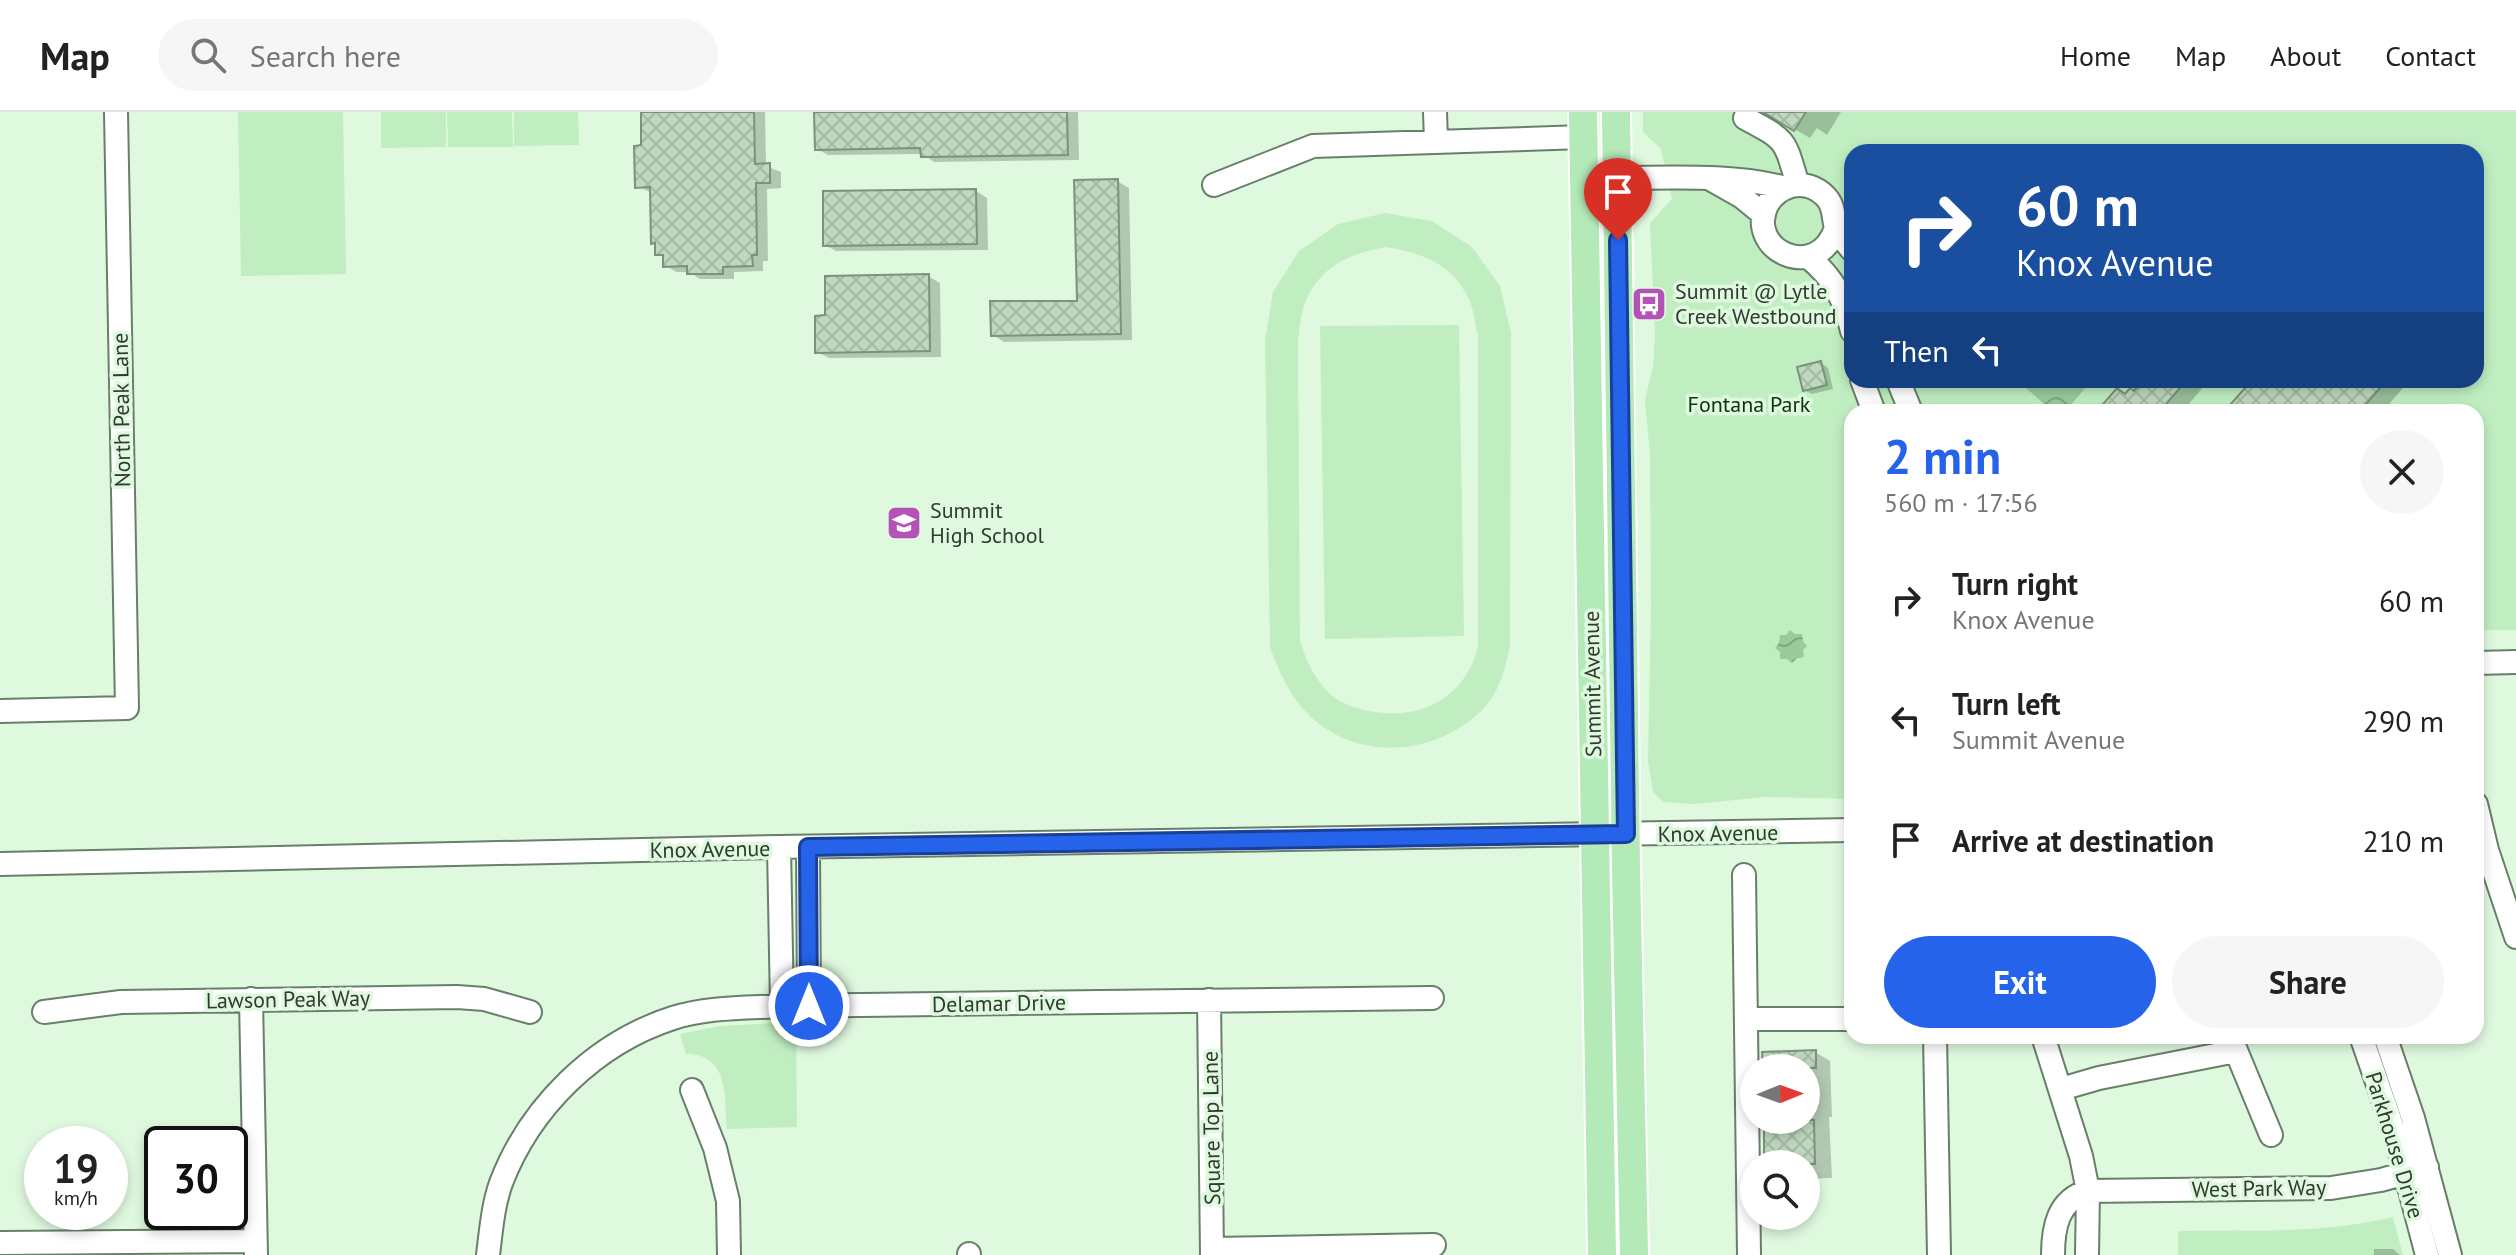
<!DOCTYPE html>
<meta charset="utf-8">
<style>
:root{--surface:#fff;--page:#f6f6f6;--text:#222;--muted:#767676;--line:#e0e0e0;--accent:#2563eb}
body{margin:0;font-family:"PT Sans",sans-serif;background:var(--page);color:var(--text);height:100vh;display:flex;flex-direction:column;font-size:30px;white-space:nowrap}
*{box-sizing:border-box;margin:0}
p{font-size:26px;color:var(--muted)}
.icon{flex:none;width:44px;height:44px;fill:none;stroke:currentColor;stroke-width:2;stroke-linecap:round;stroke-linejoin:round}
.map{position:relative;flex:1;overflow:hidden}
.drawer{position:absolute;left:1844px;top:292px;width:640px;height:640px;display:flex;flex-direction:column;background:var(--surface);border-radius:24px;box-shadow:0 4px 12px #0003}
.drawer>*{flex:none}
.top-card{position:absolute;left:1844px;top:32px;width:640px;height:244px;border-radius:24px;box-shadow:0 4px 12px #0003;background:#1a4fa0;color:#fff;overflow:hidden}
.needle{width:52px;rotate:89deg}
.fabs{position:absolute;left:1740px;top:942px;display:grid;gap:16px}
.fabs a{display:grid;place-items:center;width:80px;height:80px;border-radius:50%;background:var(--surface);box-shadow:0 4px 12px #0003;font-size:40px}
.speed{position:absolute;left:24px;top:1014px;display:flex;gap:16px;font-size:40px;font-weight:700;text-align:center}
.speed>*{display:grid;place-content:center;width:104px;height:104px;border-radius:50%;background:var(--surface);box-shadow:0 4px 12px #0003;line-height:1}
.speed small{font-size:20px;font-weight:400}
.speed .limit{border:4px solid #111;border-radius:12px;background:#fff;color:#111}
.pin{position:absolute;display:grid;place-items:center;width:68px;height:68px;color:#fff;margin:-82px -34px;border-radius:50% 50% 50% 0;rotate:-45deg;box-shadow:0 0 8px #0007}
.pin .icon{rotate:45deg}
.me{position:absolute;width:88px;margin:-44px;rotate:0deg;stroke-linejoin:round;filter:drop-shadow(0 0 6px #0008)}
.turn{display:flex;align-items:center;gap:28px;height:168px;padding:0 40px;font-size:36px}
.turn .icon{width:104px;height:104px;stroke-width:2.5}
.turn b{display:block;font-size:56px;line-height:68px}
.then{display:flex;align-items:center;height:76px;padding:0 40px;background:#0003;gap:16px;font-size:30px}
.round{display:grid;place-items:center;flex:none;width:84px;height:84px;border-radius:42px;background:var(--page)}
.head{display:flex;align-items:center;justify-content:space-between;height:136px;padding:0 40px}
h1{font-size:48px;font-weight:700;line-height:60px;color:var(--accent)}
.primary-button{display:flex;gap:16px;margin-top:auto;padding:16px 40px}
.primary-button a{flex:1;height:92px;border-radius:48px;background:var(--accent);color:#fff;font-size:32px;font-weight:700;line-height:92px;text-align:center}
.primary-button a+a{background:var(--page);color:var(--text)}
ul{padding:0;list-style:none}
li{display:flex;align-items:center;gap:24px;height:120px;padding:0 40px}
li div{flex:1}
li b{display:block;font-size:30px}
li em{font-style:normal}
header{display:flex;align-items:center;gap:48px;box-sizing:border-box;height:112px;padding:0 40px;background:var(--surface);border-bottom:2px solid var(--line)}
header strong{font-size:38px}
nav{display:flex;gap:44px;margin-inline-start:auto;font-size:28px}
.search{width:560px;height:72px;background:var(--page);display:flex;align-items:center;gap:20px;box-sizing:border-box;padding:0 28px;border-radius:44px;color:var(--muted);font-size:30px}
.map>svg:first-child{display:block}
.green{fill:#c0eec1;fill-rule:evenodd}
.water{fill:url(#water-waves)}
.shadow{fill:#0003}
.building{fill:url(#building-cross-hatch);stroke:#7b927b;stroke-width:2}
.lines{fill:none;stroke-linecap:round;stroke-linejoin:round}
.minor-casing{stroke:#687f69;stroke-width:26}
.major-casing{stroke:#fff;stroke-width:32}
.minor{stroke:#fff;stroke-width:22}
.major{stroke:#b4e9b8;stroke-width:28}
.route-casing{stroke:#184099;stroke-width:20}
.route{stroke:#2563eb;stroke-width:14}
.labels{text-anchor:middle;stroke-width:7;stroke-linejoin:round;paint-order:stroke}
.poi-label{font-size:22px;fill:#303a30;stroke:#dff9df;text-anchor:start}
.park-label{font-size:22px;fill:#0e3112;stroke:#dff9df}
.street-label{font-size:22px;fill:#303a30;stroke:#dff9df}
</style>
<header>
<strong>Map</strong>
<div class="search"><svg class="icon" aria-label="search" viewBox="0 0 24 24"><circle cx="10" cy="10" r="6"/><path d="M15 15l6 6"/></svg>Search here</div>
<nav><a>Home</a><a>Map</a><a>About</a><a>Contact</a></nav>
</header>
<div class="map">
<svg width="2516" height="1143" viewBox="0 0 2516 1143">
<defs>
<pattern id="water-waves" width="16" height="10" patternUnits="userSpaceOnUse" patternTransform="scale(2)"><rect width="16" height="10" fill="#99cb9b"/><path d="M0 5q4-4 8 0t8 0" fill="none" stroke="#7da67f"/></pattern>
<pattern id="building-cross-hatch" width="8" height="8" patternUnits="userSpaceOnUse" patternTransform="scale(2)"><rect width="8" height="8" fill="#bfd8bf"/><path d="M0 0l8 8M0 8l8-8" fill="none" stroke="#a4baa4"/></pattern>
</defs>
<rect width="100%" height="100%" fill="#dff9df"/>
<path class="green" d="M238,0H343L346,162L241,164Z
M381,0H446V35L381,36Z
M447,0H512L513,35H448Z
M514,0H578L579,33L514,34Z
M1643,0H2516V518H2476V300H1852V687L1764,685L1695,692L1663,690L1653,680L1648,649L1651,494L1650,343L1645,288L1653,254L1655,223L1650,111L1672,87L1661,37L1643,20ZM1852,40H2476V268H1852Z
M1385,101L1432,109L1472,135L1500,174L1511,221L1510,533C1506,556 1499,582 1481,599C1435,644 1358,650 1310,604C1290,585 1280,561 1270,536L1265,228L1273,180L1299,139L1338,112ZM1386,135C1422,141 1451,151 1469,187C1474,198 1475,213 1478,224V535C1466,583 1424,608 1375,600C1360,598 1341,592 1330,582C1314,566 1307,550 1300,529L1298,230C1300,218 1300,203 1305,191C1320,154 1349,142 1386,135Z
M1459,213L1464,524L1325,527L1320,214Z
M796,910L797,1015L727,1017C724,985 730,942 686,942L680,922L720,914Z
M2393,1105L2403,1143H2178V1119C2250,1118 2323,1122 2393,1105Z"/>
<path class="water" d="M2017,268H2092L2065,300H2053Z
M1790,518L1795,522H1802L1803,529L1807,534L1803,538L1804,545L1797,546L1792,551L1787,547H1780V540L1775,536L1779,531L1780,523H1786Z"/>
<path class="shadow" d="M643,0H765L766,54L781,60V76L767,77L768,149H763V159L734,160V167H700L689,160H676L665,153V146L657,142V133L653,130L652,81L637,74L643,35Z
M816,0H1078L1079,48L934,50L923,42L828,43L817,37Z
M1765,0H1841L1827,23L1817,16L1810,26Z
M1117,69L1129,76L1132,228L1004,230L993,223L1079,190Z
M976,79L987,86L988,138L836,139L825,133Z
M928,164L940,171L941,245L829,246L817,240L827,205Z
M1821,251L1828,256L1833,277L1812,282L1804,278Z
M2142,268H2209L2182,300H2099L2127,284Z
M2255,268H2410L2382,300H2241Z
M1815,940L1830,949L1832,1005H1829L1832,1066L1806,1067V1052H1766L1765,1008H1806V956H1765Z
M2374,1137H2393L2400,1143H2374Z"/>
<path class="building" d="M641,0H754L755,52L770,51V71H756L757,143H752L753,154L723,155V162H687V154L663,155V143H655V131L651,132L650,75L635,76L634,34L641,33Z
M814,0H1067L1068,43L921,45L920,36L815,38Z
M1763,0H1806L1794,19Z
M1118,67L1121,222L991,224L990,189H1077L1074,68Z
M976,77L977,132L823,134V79Z
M929,162L930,239L815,241V204L825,203V164Z
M1821,249L1827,273L1803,279L1797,255Z
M2144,268H2187L2159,300H2096L2117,276L2125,282L2130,276L2134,279Z
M2252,268H2387L2359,300H2238L2230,293Z
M1816,938V956H1763L1762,940Z
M1764,1008H1814L1815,1052H1764Z"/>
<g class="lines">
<g class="minor-casing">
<path id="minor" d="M1435,0L1436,28
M1745,6C1788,29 1784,27 1798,73
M1617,66C1673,66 1731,62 1786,76
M1712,68L1742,85L1764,103
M1214,73L1313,34L1584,25
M1836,116C1817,172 1745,138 1767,93C1772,84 1781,77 1791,74C1804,71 1816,75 1825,84C1836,95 1832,107 1837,118C1841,125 1847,132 1852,138
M1808,145C1833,165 1845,188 1852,219
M1862,268L1874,300
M1898,268L1911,300
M2476,551L2516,550
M0,599L127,596L116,0
M2476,692L2487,738L2516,825
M779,735L782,894
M808,735L809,894
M0,752L779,735L1852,718
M1744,763L1749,1143
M251,887L256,1143
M1209,888L1212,1143
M44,900L121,890L457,885L484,887L530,900
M1746,907H1852
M1935,924L1939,1143
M2043,924L2081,1044L2088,1079L2087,1143
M2230,924L2271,1023
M2361,924L2395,1022L2427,1143
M2385,924L2413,1006L2450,1143
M2061,977L2099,966L2236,939
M692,978L715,1036L728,1089L729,1143
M0,1131L255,1129
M1212,1137L1434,1133
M969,1142V1143
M488,1143C491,1119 493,1093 501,1071C530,995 595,931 673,906C707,895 746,896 782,894L1432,886
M2053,1143C2053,1115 2058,1088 2088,1079L2331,1076L2381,1068L2427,1055"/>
</g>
<g class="major-casing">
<path id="major" d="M1583,0L1602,1143
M1616,0L1626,756L1634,1143"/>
</g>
<use href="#minor" class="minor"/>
<use href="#major" class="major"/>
</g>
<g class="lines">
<g class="route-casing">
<path id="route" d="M809,894L808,735L1626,722L1618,128"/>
</g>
<use href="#route" class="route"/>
</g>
<defs>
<g id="bus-square" transform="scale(1.8)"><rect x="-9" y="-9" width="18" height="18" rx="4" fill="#b452b9" stroke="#dff9df"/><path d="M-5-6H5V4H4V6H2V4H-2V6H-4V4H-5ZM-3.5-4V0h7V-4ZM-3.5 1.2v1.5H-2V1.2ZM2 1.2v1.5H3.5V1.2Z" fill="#fff"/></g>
<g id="school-square" transform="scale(1.8)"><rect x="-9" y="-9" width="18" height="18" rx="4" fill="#b452b9" stroke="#dff9df"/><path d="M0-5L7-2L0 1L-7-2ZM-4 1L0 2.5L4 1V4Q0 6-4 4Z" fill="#fff"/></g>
</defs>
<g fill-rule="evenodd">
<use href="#bus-square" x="1649" y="192"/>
<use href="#school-square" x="904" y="411"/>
</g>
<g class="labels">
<g class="poi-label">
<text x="1675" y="187">Summit @ Lytle<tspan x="1675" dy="25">Creek Westbound</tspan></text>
<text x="930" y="406">Summit<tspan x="930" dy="25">High School</tspan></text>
</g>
<g class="park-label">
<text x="1749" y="300">Fontana Park</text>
</g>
<g class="street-label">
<text transform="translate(121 298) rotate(-91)" y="8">North Peak Lane</text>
<text transform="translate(1592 572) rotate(-91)" y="8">Summit Avenue</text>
<text transform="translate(1718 721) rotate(-1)" y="8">Knox Avenue</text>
<text transform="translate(710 737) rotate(-1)" y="8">Knox Avenue</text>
<text transform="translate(288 887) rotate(-1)" y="8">Lawson Peak Way</text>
<text transform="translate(999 891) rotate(-1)" y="8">Delamar Drive</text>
<text transform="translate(1211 1016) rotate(-91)" y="8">Square Top Lane</text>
<text transform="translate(2395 1033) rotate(73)" y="8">Parkhouse Drive</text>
<text transform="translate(2259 1076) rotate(-1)" y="8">West Park Way</text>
</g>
</g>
</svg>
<div class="fabs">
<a><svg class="needle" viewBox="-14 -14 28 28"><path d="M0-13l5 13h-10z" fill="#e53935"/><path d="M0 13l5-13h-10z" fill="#767676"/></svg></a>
<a><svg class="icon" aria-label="search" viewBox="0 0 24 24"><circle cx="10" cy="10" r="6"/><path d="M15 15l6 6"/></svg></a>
</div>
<div class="speed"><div>19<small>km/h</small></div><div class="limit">30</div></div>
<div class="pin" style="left:1618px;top:128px;background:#d93025"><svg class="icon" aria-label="arrive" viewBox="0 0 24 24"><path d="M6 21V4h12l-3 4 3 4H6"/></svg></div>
<svg class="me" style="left:809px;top:894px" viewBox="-20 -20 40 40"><circle r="17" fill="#2563eb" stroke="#fff" stroke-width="3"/><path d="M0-11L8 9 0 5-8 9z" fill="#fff"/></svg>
<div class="top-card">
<div class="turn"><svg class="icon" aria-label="right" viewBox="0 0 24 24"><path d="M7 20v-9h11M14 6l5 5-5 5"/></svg><div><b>60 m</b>Knox Avenue</div></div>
<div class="then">Then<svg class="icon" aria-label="left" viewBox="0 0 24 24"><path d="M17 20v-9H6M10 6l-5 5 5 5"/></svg></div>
</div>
<section class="drawer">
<div class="head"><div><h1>2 min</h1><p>560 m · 17:56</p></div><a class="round"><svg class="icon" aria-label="close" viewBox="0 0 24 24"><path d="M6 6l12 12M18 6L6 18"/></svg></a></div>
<ul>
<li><svg class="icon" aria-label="right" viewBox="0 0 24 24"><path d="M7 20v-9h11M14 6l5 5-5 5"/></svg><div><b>Turn right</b><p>Knox Avenue</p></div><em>60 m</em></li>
<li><svg class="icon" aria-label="left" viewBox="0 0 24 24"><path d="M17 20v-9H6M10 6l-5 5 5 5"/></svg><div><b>Turn left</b><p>Summit Avenue</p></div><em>290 m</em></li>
<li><svg class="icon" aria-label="arrive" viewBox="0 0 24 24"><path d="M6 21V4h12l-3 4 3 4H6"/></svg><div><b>Arrive at destination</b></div><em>210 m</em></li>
</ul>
<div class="primary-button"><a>Exit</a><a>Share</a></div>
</section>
</div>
